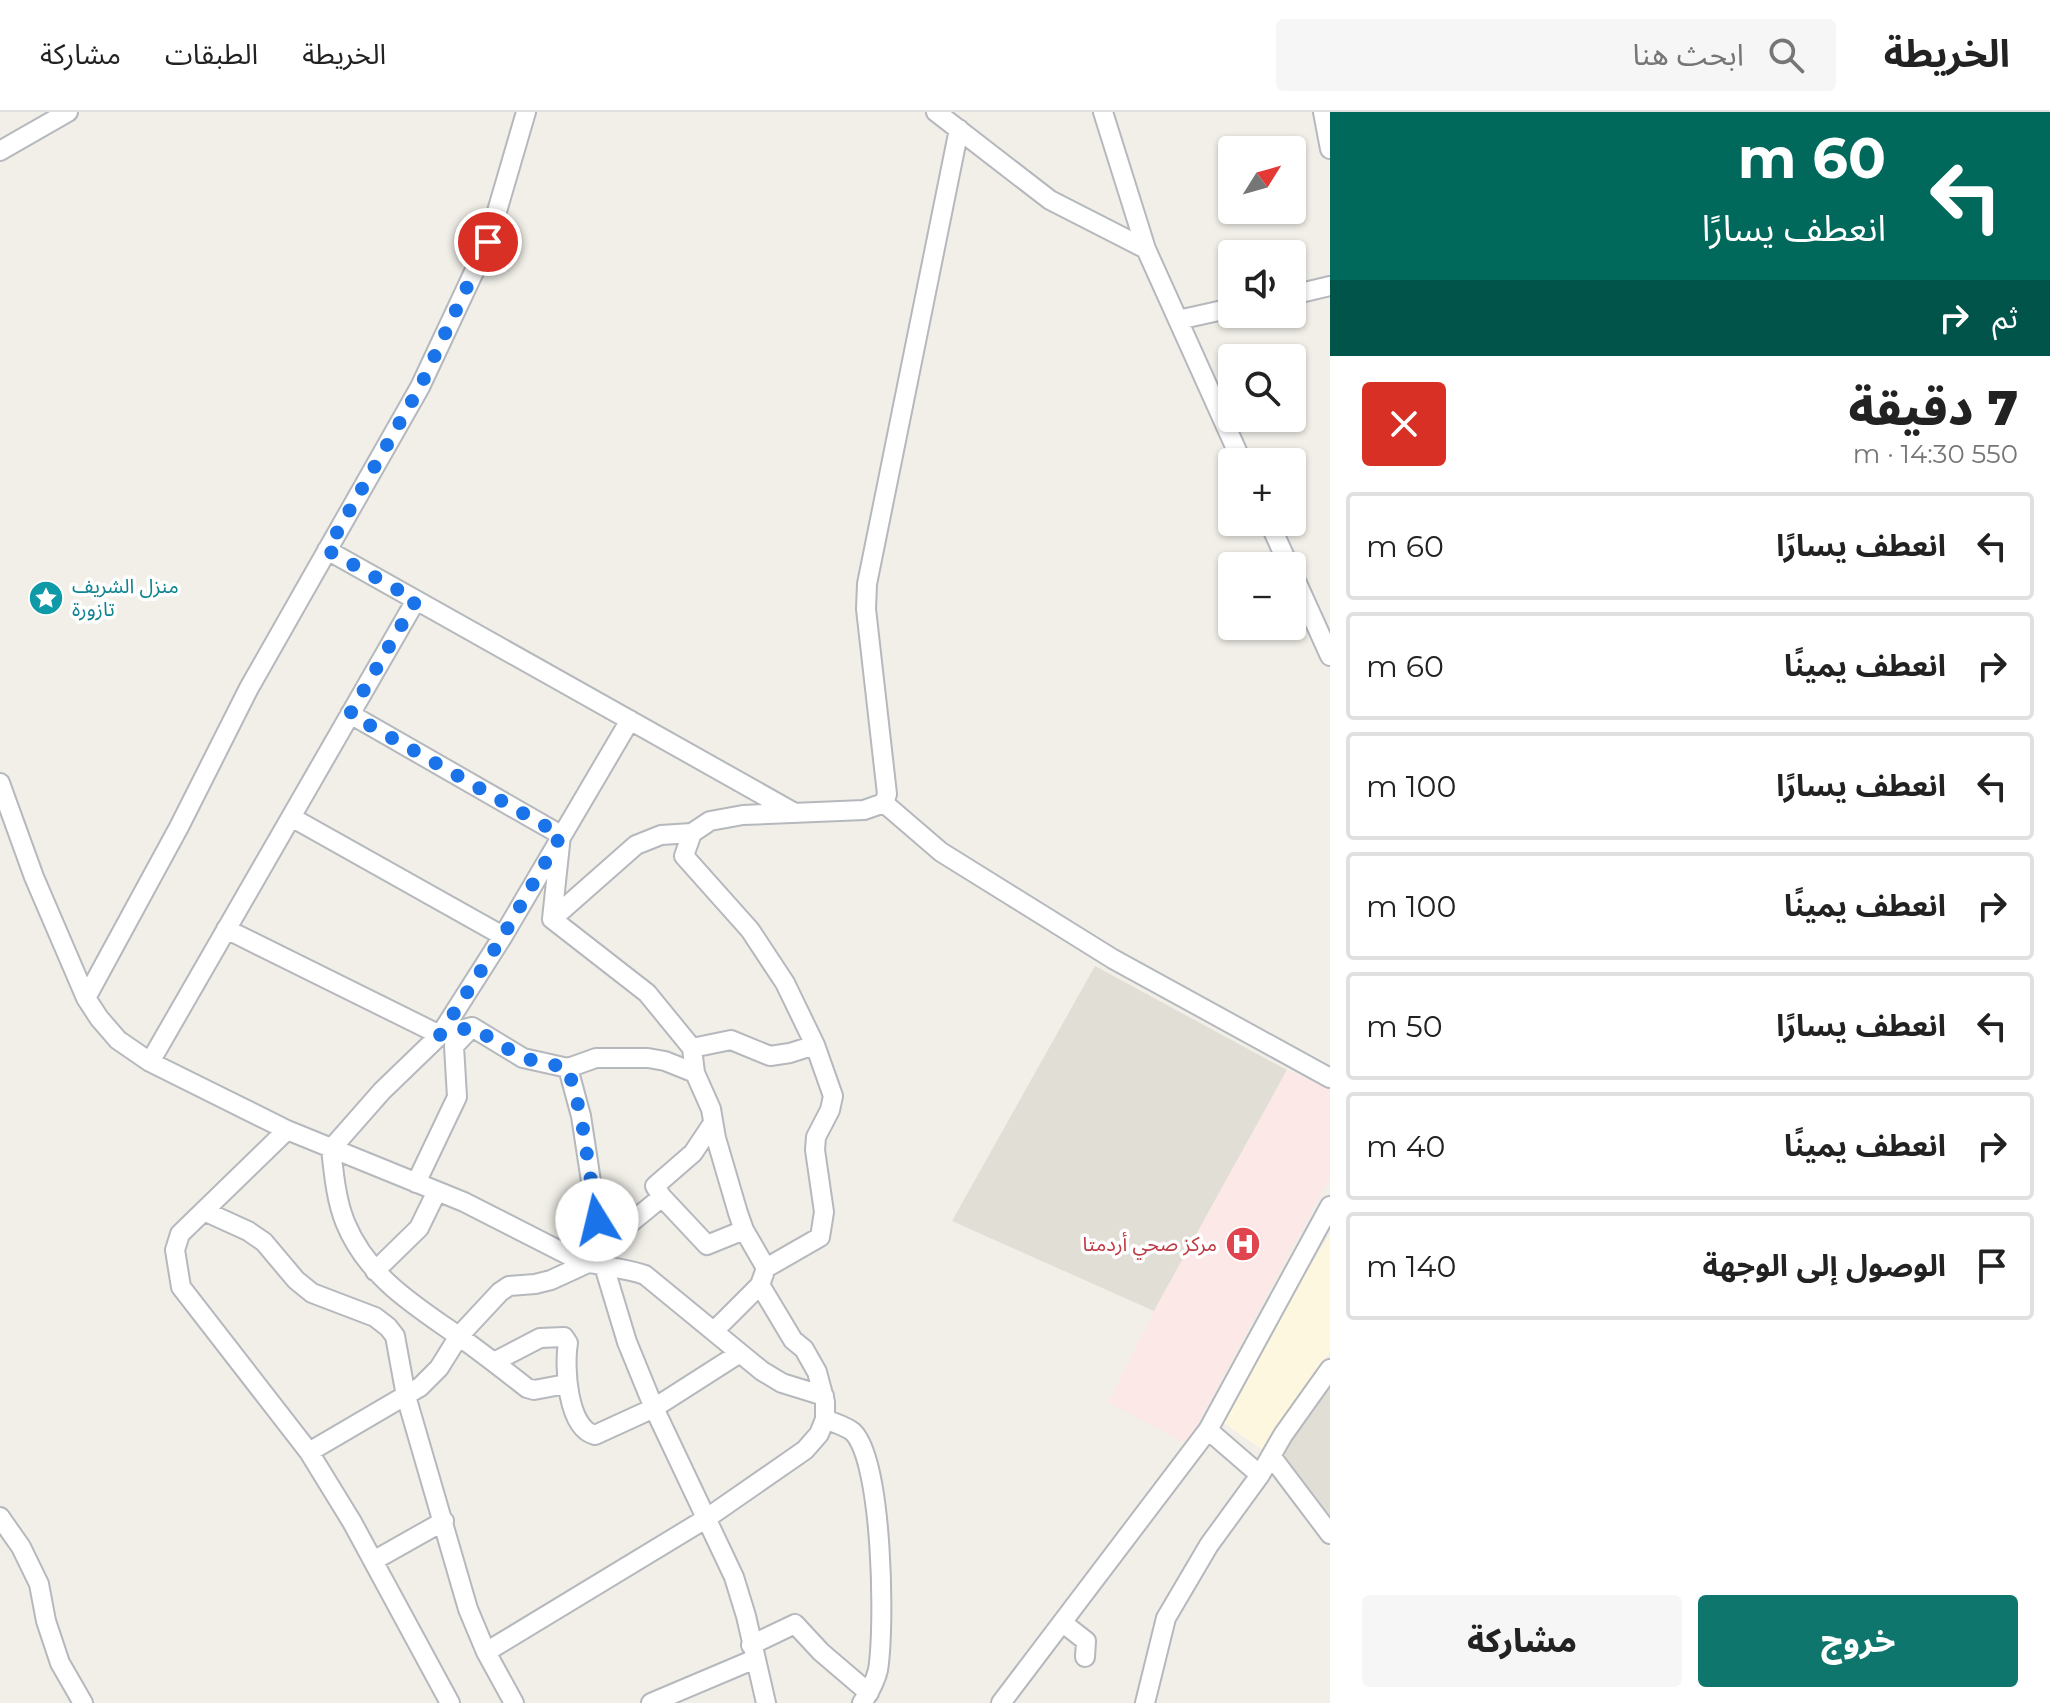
<!DOCTYPE html>
<html lang="ar">
<meta charset="utf-8">
<style>
:root{--surface:#fff;--page:#f6f6f6;--text:#222;--muted:#767676;--line:#e0e0e0;--accent:#0f766e}
body{margin:0;font-family:Montserrat,"Noto Sans Arabic",sans-serif;background:var(--page);color:var(--text);direction:rtl;height:100vh;display:flex;flex-direction:column;font-size:30px;white-space:nowrap}
*{box-sizing:border-box;margin:0}
p{font-size:26px;color:var(--muted)}
.icon{flex:none;width:44px;height:44px;fill:none;stroke:currentColor;stroke-width:2;stroke-linecap:round;stroke-linejoin:round}
.map{position:relative;flex:1;overflow:hidden;direction:ltr}
.side{display:flex;flex-direction:column;background:var(--surface);width:720px}
.side>*{flex:none}
.hud{background:#00695c;color:#fff;overflow:hidden}
.needle{width:52px;rotate:53deg}
.tools{position:absolute;left:1218px;top:24px;display:grid;gap:16px}
.tools a{display:grid;place-items:center;width:88px;height:88px;border-radius:8px;background:var(--surface);box-shadow:0 2px 6px #0004;font-size:40px}
.pin{position:absolute;display:grid;place-items:center;width:68px;height:68px;color:#fff;margin:-34px;border:4px solid #fff;border-radius:50%;box-shadow:0 2px 8px #0007}
.me{position:absolute;width:88px;margin:-44px;rotate:351deg;stroke-linejoin:round;filter:drop-shadow(0 0 6px #0008)}
.turn{display:flex;align-items:center;gap:28px;height:168px;padding:0 32px;font-size:36px}
.turn .icon{width:104px;height:104px;stroke-width:2.5}
.turn b{display:block;font-size:56px;line-height:68px}
.then{display:flex;align-items:center;height:76px;padding:0 32px;background:#0003;gap:16px;font-size:30px}
.round{display:grid;place-items:center;flex:none;width:84px;height:84px;border-radius:8px;background:var(--page)}
.summary{display:flex;align-items:center;justify-content:space-between;height:136px;padding:0 32px}
h1{font-size:48px;font-weight:800;line-height:60px}
.cta{display:flex;gap:16px;margin-top:auto;padding:16px 32px}
.cta a{flex:1;height:92px;border-radius:8px;background:var(--accent);color:#fff;font-size:32px;font-weight:800;line-height:92px;text-align:center}
.cta a+a{background:var(--page);color:var(--text)}
ul{padding:0;list-style:none}
li{display:flex;align-items:center;gap:24px;height:108px;margin:0 16px 12px;padding:0 16px;border:4px solid var(--line);border-radius:8px}
li div{flex:1}
li b{display:block;font-size:30px}
li em{font-style:normal}
header{display:flex;align-items:center;gap:48px;box-sizing:border-box;height:112px;padding:0 40px;background:var(--surface);border-bottom:2px solid var(--line)}
header strong{font-size:38px}
nav{display:flex;gap:44px;margin-inline-start:auto;font-size:28px}
.search{width:560px;height:72px;background:var(--page);display:flex;align-items:center;gap:20px;box-sizing:border-box;padding:0 28px;border-radius:8px;color:var(--muted);font-size:30px}
main{display:flex;flex:1;min-height:0}
.map>svg:first-child{display:block}
.commercial{fill:#fef7e0}
.education{fill:#e1ded6}
.medical{fill:#fce8e6}
.lines{fill:none;stroke-linecap:round;stroke-linejoin:round}
.street-casing{stroke:#b5b8bc;stroke-width:22}
.street{stroke:#fff;stroke-width:18}
.route{stroke:#1a73e8;stroke-width:14;stroke-dasharray:0 25.2}
.labels{text-anchor:middle;stroke-width:7;stroke-linejoin:round;paint-order:stroke}
.culture-label{font-size:20px;fill:#0d838f;stroke:#fff;text-anchor:start}
.health-label{font-size:20px;fill:#be3a42;stroke:#fff;text-anchor:end}
</style>
<header>
<strong>الخريطة</strong>
<div class="search"><svg class="icon" aria-label="search" viewBox="0 0 24 24"><circle cx="10" cy="10" r="6"/><path d="M15 15l6 6"/></svg>ابحث هنا</div>
<nav><a>الخريطة</a><a>الطبقات</a><a>مشاركة</a></nav>
</header>
<main>
<section class="side">
<div class="hud">
<div class="turn"><svg class="icon" aria-label="left" viewBox="0 0 24 24"><path d="M17 20v-9H6M10 6l-5 5 5 5"/></svg><div><b>60 m</b>انعطف يسارًا</div></div>
<div class="then">ثم<svg class="icon" aria-label="right" viewBox="0 0 24 24"><path d="M7 20v-9h11M14 6l5 5-5 5"/></svg></div>
</div>
<div class="summary"><div><h1>7 دقيقة</h1><p>550 m · 14:30</p></div><a class="round" style="background:#d93025;color:#fff"><svg class="icon" aria-label="close" viewBox="0 0 24 24"><path d="M6 6l12 12M18 6L6 18"/></svg></a></div>
<ul>
<li><svg class="icon" aria-label="left" viewBox="0 0 24 24"><path d="M17 20v-9H6M10 6l-5 5 5 5"/></svg><div><b>انعطف يسارًا</b></div><em>60 m</em></li>
<li><svg class="icon" aria-label="right" viewBox="0 0 24 24"><path d="M7 20v-9h11M14 6l5 5-5 5"/></svg><div><b>انعطف يمينًا</b></div><em>60 m</em></li>
<li><svg class="icon" aria-label="left" viewBox="0 0 24 24"><path d="M17 20v-9H6M10 6l-5 5 5 5"/></svg><div><b>انعطف يسارًا</b></div><em>100 m</em></li>
<li><svg class="icon" aria-label="right" viewBox="0 0 24 24"><path d="M7 20v-9h11M14 6l5 5-5 5"/></svg><div><b>انعطف يمينًا</b></div><em>100 m</em></li>
<li><svg class="icon" aria-label="left" viewBox="0 0 24 24"><path d="M17 20v-9H6M10 6l-5 5 5 5"/></svg><div><b>انعطف يسارًا</b></div><em>50 m</em></li>
<li><svg class="icon" aria-label="right" viewBox="0 0 24 24"><path d="M7 20v-9h11M14 6l5 5-5 5"/></svg><div><b>انعطف يمينًا</b></div><em>40 m</em></li>
<li><svg class="icon" aria-label="arrive" viewBox="0 0 24 24"><path d="M6 21V4h12l-3 4 3 4H6"/></svg><div><b>الوصول إلى الوجهة</b></div><em>140 m</em></li>
</ul>
<div class="cta"><a>خروج</a><a>مشاركة</a></div>
</section>
<div class="map">
<svg width="1330" height="1591" viewBox="0 0 1330 1591">
<rect width="100%" height="100%" fill="#f1efe8"/>
<path class="commercial" d="M1330,1121V1240L1263,1338L1218,1307Z"/>
<path class="education" d="M1095,854L1287,958L1154,1199L952,1109Z
M1330,1274V1406L1279,1341Z"/>
<path class="medical" d="M1287,958L1330,978V1065L1187,1332L1108,1290L1154,1199Z"/>
<g class="lines">
<g class="street-casing">
<path id="street" d="M936,0L1050,88L1146,137
M1103,0L1146,137L1242,350
M1323,0L1330,37
M0,39L68,0
M1292,183L1330,174
M1178,208L1232,196
M1269,410L1289,454
M327,438L795,701
M1292,460L1330,544
M350,602L561,723L552,807L647,881L692,936L695,961L711,997L716,1026L738,1101L744,1118L766,1156
M0,671L34,765L86,886L99,906L118,928L150,950L287,1018L464,1090L574,1146C597,1155 622,1155 645,1163L762,1259L782,1271L824,1284
M884,691L887,682L866,497L867,472L959,17
M884,691L941,740L1113,847L1330,966
M291,705L503,824
M552,807L636,733L661,723L692,721
M226,817L440,923L472,915L523,946L568,956L596,946H648L665,949L695,961
M86,886L179,715L249,576L420,275L488,130L526,0
M692,936L731,928L770,944L790,941L815,933
M150,950L416,488
M568,956L581,1004L604,1154L627,1230L654,1296L734,1465L746,1504L766,1591
M713,1011L693,1041L655,1074L662,1085L707,1133L744,1118
M287,1018L180,1122L175,1138L181,1175L309,1340L352,1410L450,1591
M416,1071L457,985L454,934L472,915
M204,1099L248,1119L264,1130L296,1168L312,1181L375,1205L388,1215L395,1224L406,1284L468,1497L486,1540L514,1591
M601,1135L662,1085
M375,1159L419,1116L437,1079
M714,1219L760,1173L766,1156L820,1125L824,1100L815,1038L816,1025L830,998L833,984L815,933L785,871L750,818L684,744L692,721L710,709L743,703L864,698L884,691
M494,1250L540,1226L564,1225L568,1231C564,1254 567,1316 595,1323L654,1296L740,1241
M566,1272L534,1278L527,1276C504,1258 481,1240 457,1223C412,1192 367,1164 345,1110C336,1087 334,1063 331,1037L382,979L440,923L503,824L630,608
M825,1307C834,1311 846,1314 853,1320C883,1350 885,1515 878,1558C875,1570 869,1581 862,1591
M1208,1318L1330,1094
M309,1340L420,1275L439,1256L459,1224L500,1180L509,1174L535,1172L551,1168L588,1151
M1271,1344L1330,1422
M0,1405L21,1435L39,1472L46,1509L60,1551L83,1591
M373,1449L444,1409
M1063,1511L1086,1529L1085,1545
M751,1533L795,1512L821,1540L869,1581
M486,1540L707,1406L805,1338L819,1322L825,1307V1290L817,1260L804,1237L793,1228L760,1173
M651,1591L755,1547
M1001,1591L1208,1318L1260,1363
M1145,1591L1166,1506L1209,1433L1260,1363L1283,1323L1330,1257"/>
</g>
<use href="#street" class="street"/>
</g>
<g class="lines">
<path class="route" d="M488,130L420,275L327,438L416,488L350,602L561,723L503,824L440,923L472,915L523,946L568,956L581,1004L597,1108"/>
</g>
<defs>
<g id="sight-disc" transform="scale(1.8)"><circle r="9.5" fill="#0f9aa8" stroke="#fff"/><path d="M0-6L1.8-2.2L6-1.7L2.9 1.2L3.7 5.4L0 3.3L-3.7 5.4L-2.9 1.2L-6-1.7L-1.8-2.2Z" fill="#fff"/></g>
<g id="hospital-disc" transform="scale(1.8)"><circle r="9.5" fill="#e0444e" stroke="#fff"/><path d="M-5-5h3v3.5h4V-5h3V5h-3V1.5h-4V5h-3Z" fill="#fff"/></g>
</defs>
<g fill-rule="evenodd">
<use href="#sight-disc" x="46" y="486"/>
<use href="#hospital-disc" x="1243" y="1132"/>
</g>
<g class="labels">
<g class="culture-label">
<text x="72" y="481">منزل الشريف<tspan x="72" dy="23">تازورة</tspan></text>
</g>
<g class="health-label">
<text x="1217" y="1139">مركز صحي أردمتا</text>
</g>
</g>
</svg>
<div class="tools">
<a><svg class="needle" viewBox="-14 -14 28 28"><path d="M0-13l5 13h-10z" fill="#e53935"/><path d="M0 13l5-13h-10z" fill="#767676"/></svg></a>
<a><svg class="icon" aria-label="sound" viewBox="0 0 24 24"><path d="M4 9h4l5-4v14l-5-4H4zM17 9q2 3 0 6"/></svg></a>
<a><svg class="icon" aria-label="search" viewBox="0 0 24 24"><circle cx="10" cy="10" r="6"/><path d="M15 15l6 6"/></svg></a>
<a>+</a>
<a>−</a>
</div>
<div class="pin" style="left:488px;top:130px;background:#d93025"><svg class="icon" aria-label="arrive" viewBox="0 0 24 24"><path d="M6 21V4h12l-3 4 3 4H6"/></svg></div>
<svg class="me" style="left:597px;top:1108px" viewBox="-20 -20 40 40"><circle r="19" fill="#fff"/><path d="M0-13L10 11 0 6-10 11z" fill="#1a73e8"/></svg>
</div>
</main>
